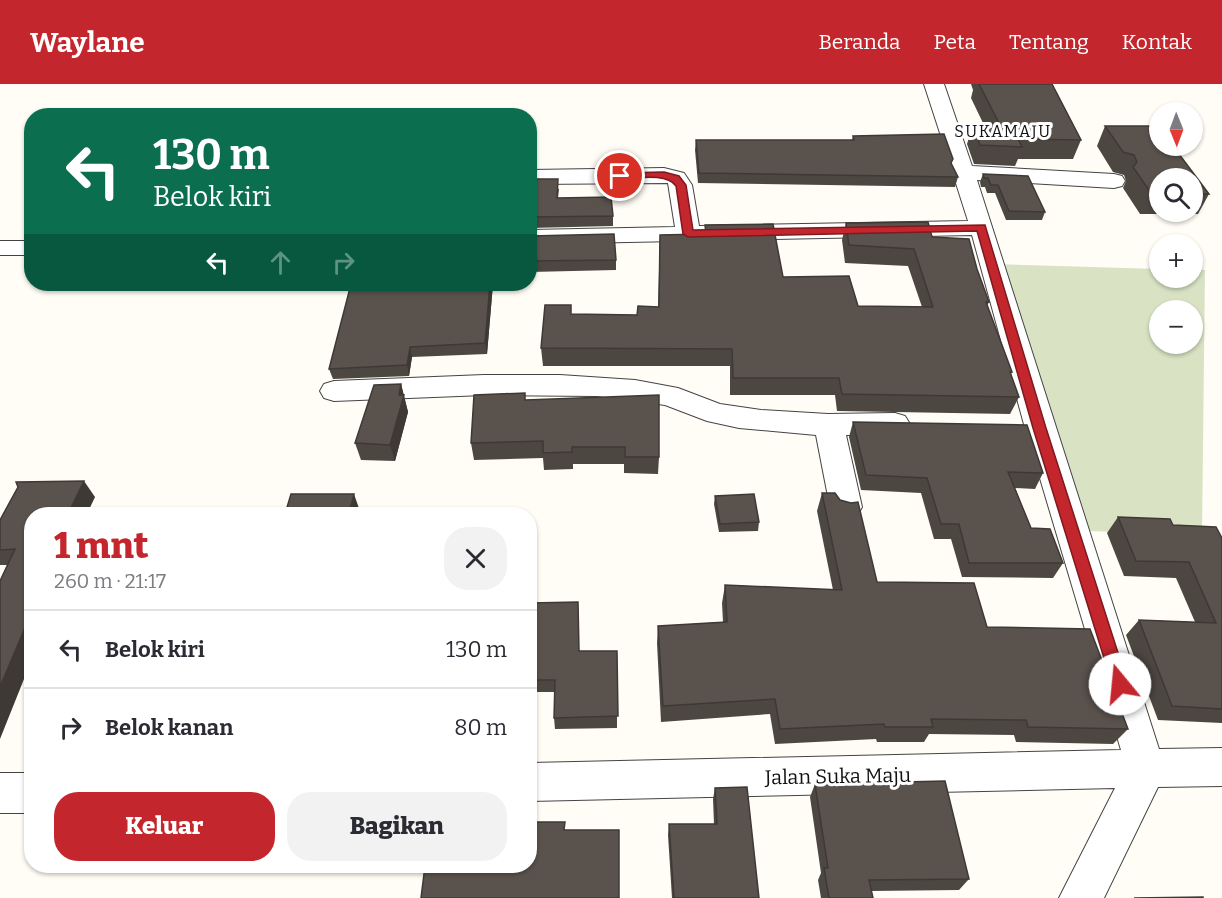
<!DOCTYPE html>
<html lang="id">
<meta charset="utf-8">
<style>
:root{--surface:#fff;--page:#f2f2f3;--text:#2b2b33;--muted:#7c7c81;--line:#e1e1e2;--accent:#c4262e}
body{margin:0;font-family:Bitter,serif;background:var(--page);color:var(--text);height:100vh;display:flex;flex-direction:column;font-size:22px;white-space:nowrap}
*{box-sizing:border-box;margin:0}
p{font-size:20px;color:var(--muted)}
.icon{flex:none;width:33px;height:33px;fill:none;stroke:currentColor;stroke-width:2;stroke-linecap:round;stroke-linejoin:round}
.map{position:relative;flex:1;overflow:hidden}
.drawer{position:absolute;left:24px;top:423px;width:513px;height:366px;display:flex;flex-direction:column;background:var(--surface);border-radius:24px;box-shadow:0 2px 4px #0004}
.drawer>*{flex:none}
.guide{position:absolute;left:24px;top:24px;width:513px;height:183px;border-radius:24px;box-shadow:0 2px 4px #0004;background:#0b6e4f;color:#fff;overflow:hidden}
.needle{width:39px;rotate:179deg}
.controls{position:absolute;left:1149px;top:18px;display:grid;gap:12px}
.controls a{display:grid;place-items:center;width:54px;height:54px;border-radius:50%;background:var(--surface);box-shadow:0 2px 4px #0004;font-size:30px}
.pin{position:absolute;display:grid;place-items:center;width:51px;height:51px;color:#fff;margin:-26px;border:3px solid #fff;border-radius:50%;box-shadow:0 2px 6px #0007}
.me{position:absolute;width:66px;margin:-33px;rotate:343deg;stroke-linejoin:round;filter:drop-shadow(0 0 4px #0008)}
.turn{display:flex;align-items:center;gap:21px;height:126px;padding:0 30px;font-size:27px}
.turn .icon{width:78px;height:78px;stroke-width:2.5}
.turn b{display:block;font-size:42px;line-height:51px}
.lanes{display:flex;align-items:center;height:57px;padding:0 30px;background:#0003;justify-content:center;gap:30px;direction:ltr}
.lanes .off{opacity:.35}
.round{display:grid;place-items:center;flex:none;width:63px;height:63px;border-radius:24px;background:var(--page)}
.overview{display:flex;align-items:center;justify-content:space-between;height:102px;padding:0 30px}
h1{font-size:36px;font-weight:800;line-height:45px;color:var(--accent)}
.cta{display:flex;gap:12px;margin-top:auto;padding:12px 30px}
.cta a{flex:1;height:69px;border-radius:24px;background:var(--accent);color:#fff;font-size:24px;font-weight:800;line-height:69px;text-align:center}
.cta a+a{background:var(--page);color:var(--text)}
ul{padding:0;list-style:none}
li{display:flex;align-items:center;gap:18px;height:78px;padding:0 30px;border-top:2px solid var(--line)}
li div{flex:1}
li b{display:block;font-size:22px}
li em{font-style:normal}
header{display:flex;align-items:center;gap:36px;box-sizing:border-box;height:84px;padding:0 30px;background:var(--accent);color:#fff}
header strong{font-size:28px}
nav{display:flex;gap:33px;margin-inline-start:auto;font-size:21px}
.map>svg:first-child{display:block}
.cemetery{fill:#d9e3c4;fill-rule:evenodd}
.lines{fill:none;stroke-linecap:round;stroke-linejoin:round}
.minor-casing{stroke:#444;stroke-width:2}
.minor{fill:#fff;fill-rule:evenodd}
.wall{fill:#4d4742;fill-rule:evenodd}
.shaded-wall{fill:#3f3936}
.building{fill:#5a524d;stroke:#3f3936;stroke-width:1.5}
.route{fill:#c4262e;stroke:#7f191e;stroke-width:1.5}
.labels{text-anchor:middle;stroke-width:6;stroke-linejoin:round;paint-order:stroke}
.far-quarter-label{font-size:16px;letter-spacing:1.5px;fill:#111;stroke:#fff}
.near-street-label{font-size:20px;fill:#111;stroke:#fff}
</style>
<header>
<strong>Waylane</strong>
<nav><a>Beranda</a><a>Peta</a><a>Tentang</a><a>Kontak</a></nav>
</header>
<div class="map">
<svg width="1222" height="814" viewBox="0 0 1222 814">
<rect width="100%" height="100%" fill="#fffdf5"/>
<path class="cemetery" d="M991,180L1159,185L1160,194H1192L1193,186H1205L1202,451L1088,447ZM1160,226H1192V260H1160Z"/>
<g class="lines">
<g class="minor-casing">
<path id="minor" d="M924,0H944L972,82L1114,90L1122,92L1125,97L1122,102L1114,104L977,96L1159,665L1222,664V702L1158,703L1104,814H1059L1115,704L530,717V679L1121,666L1025,344L972,151L530,160V146L675,143L668,99L530,100V86L664,84L684,89L692,101L699,142L968,137L954,93L950,88L952,86Z
M0,157H32V171H0Z
M484,291H560L635,296L678,304L720,320L761,326L828,330L895,329L905,332L910,340L905,348L895,351H846L862,423L857,432L846,435L835,432L830,423L816,351L739,344L707,337L665,321L597,312L484,311L334,317L324,314L320,307L324,300L334,297Z
M0,689H32V729H0Z"/>
</g>
<use href="#minor" class="minor"/>
</g>
<path class="wall" d="M971,0H1052L1081,56L1073,75H1018L1015,82L974,80L967,60L973,41H975L976,39H983L971,14L973,6Z
M1105,42H1159L1160,44V62H1173L1209,110L1198,130H1140L1123,104L1126,97L1124,91L1113,88L1097,62ZM1160,94H1192V128H1160Z
M853,52L951,79L958,93L955,103L698,99L695,66L696,56H852Z
M983,90L1045,128L1042,136H1006L995,109H987L985,103H981L980,98Z
M530,95L559,105L558,114L613,132V142L530,144Z
M846,139L932,153L977,185L989,218L987,222L1012,288L1011,290L1019,313L1010,330L837,327L835,311H730V282H543L541,264L572,230L637,231L658,223L660,151L705,150V141L783,193L858,222L922,223L908,182L845,179L842,156Z
M530,152L616,176V186L530,188Z
M351,200H493L487,270L412,273L409,292L333,295L329,285Z
M401,300L408,328L395,377L361,376L355,359Z
M526,316L659,373L658,390L624,389V380H573V385L544,386L543,374L474,376L471,359Z
M853,338L1043,389L1035,405L1015,404L1031,444L1063,479L1053,494L962,493L951,455H934L921,409L861,406L849,353Z
M18,403L95,413L8,481H0V436Z
M822,409L877,498L987,543L1128,645L1113,660L1016,658L1014,651L929,650L924,658H877L876,655L775,660L770,630L661,638L657,559L658,542L723,538L722,519L725,501L833,506L817,427Z
M715,412L759,438L758,447L719,448L714,420Z
M1118,433L1173,441L1222,454V639L1158,636L1126,551L1139,536L1195,538L1176,494L1124,492L1107,449Z
M530,519L580,567H617V644L555,645L554,634V608H530Z
M815,700L969,795L959,806L871,807L873,814H821L818,796L821,789L810,713Z
M715,704L759,814H672L668,751L669,740H714L713,715Z"/>
<path class="shaded-wall" d="M490,200H493L487,270L485,259Z
M410,263L412,273L409,292L407,281Z
M401,300L408,328L395,377L390,361Z
M84,397L95,413L87,430H68Z
M354,410L361,430H349Z
M32,527V575L0,655V603Z"/>
<path class="building" d="M979,0H1052L1081,56L1018,55L1022,63L980,61L973,41H977L976,39H999Z
M1105,42H1159L1160,44V62H1173L1209,110H1192V94H1160V109H1151L1133,83L1137,78L1134,71L1123,68Z
M944,50L953,75L951,79L958,93L699,89L696,56H854L853,52Z
M983,90L1028,92L1045,128L1009,127L998,101H991L988,94H984Z
M530,95H558L557,114L611,113L613,132L530,133Z
M928,138L932,153L969,155L977,185L989,218H986L1012,288H1010L1019,313L842,310L839,294H733L732,265L541,264L545,221H571V230L637,231L638,222L659,223L660,151L706,150L705,141L773,140L783,193L849,192L858,222L933,223L914,165L849,161L846,139Z
M614,150L616,176L530,177V152Z
M351,200H490L485,259L410,263L407,281L329,285Z
M401,300L399,311H404L390,361L355,359L374,301Z
M525,309V316L659,311V373H625V363H572V368L543,369V357L471,359L474,311Z
M853,338L1027,341L1043,389L1008,388L1031,444L1050,445L1063,479H969L959,440H941L927,394L866,391Z
M84,397L68,430H32V527L0,603V497L15,465L0,466V436L18,403L16,398Z
M822,409H835L840,416L851,419L858,418L877,498L974,499L987,543L1090,545L1128,645L1028,643L1026,636L931,635L933,643H885L884,640L780,645L775,615L663,622L658,542L727,538L725,501L842,506Z
M291,410H354L349,430H360H285Z
M754,410L759,438L720,440L715,412Z
M1118,433L1170,435L1173,441L1216,443L1222,454V625L1172,622L1139,536L1216,539L1189,478L1136,477Z
M578,518L579,567H617L618,632L554,634L555,596H530V519Z
M945,697L969,795L869,796L873,814H829L824,784H828L815,700Z
M747,703L759,814H674L669,740H717L715,704Z
M530,738H565L564,746H619V814H421L425,782H530Z
M1203,813V814H1134Z"/>
<path class="route" d="M664,88L679,92L686,101L693,146L985,141L1046,344L1128,600L1126,605L1120,607L1114,605L1112,600L1033,344L977,147L688,153L683,150L676,102C666,88 635,95 620,95L615,92L620,89Z"/>
<g class="labels">
<g class="far-quarter-label">
<text x="1003" y="53">SUKAMAJU</text>
</g>
<g class="near-street-label">
<text transform="translate(838 692) rotate(-1)" y="7">Jalan Suka Maju</text>
</g>
</g>
</svg>
<div class="controls">
<a><svg class="needle" viewBox="-14 -14 28 28"><path d="M0-13l5 13h-10z" fill="#e53935"/><path d="M0 13l5-13h-10z" fill="#7c7c81"/></svg></a>
<a><svg class="icon" aria-label="search" viewBox="0 0 24 24"><circle cx="10" cy="10" r="6"/><path d="M15 15l6 6"/></svg></a>
<a>+</a>
<a>−</a>
</div>
<div class="pin" style="left:620px;top:92px;background:#d93025"><svg class="icon" aria-label="arrive" viewBox="0 0 24 24"><path d="M6 21V4h12l-3 4 3 4H6"/></svg></div>
<svg class="me" style="left:1120px;top:600px" viewBox="-20 -20 40 40"><circle r="19" fill="#fff"/><path d="M0-13L10 11 0 6-10 11z" fill="#c4262e"/></svg>
<div class="guide">
<div class="turn"><svg class="icon" aria-label="left" viewBox="0 0 24 24"><path d="M17 20v-9H6M10 6l-5 5 5 5"/></svg><div><b>130 m</b>Belok kiri</div></div>
<div class="lanes"><svg class="icon" aria-label="left" viewBox="0 0 24 24"><path d="M17 20v-9H6M10 6l-5 5 5 5"/></svg><svg class="icon off" aria-label="ahead" viewBox="0 0 24 24"><path d="M12 20V5M6 11l6-6 6 6"/></svg><svg class="icon off" aria-label="right" viewBox="0 0 24 24"><path d="M7 20v-9h11M14 6l5 5-5 5"/></svg></div>
</div>
<section class="drawer">
<div class="overview"><div><h1>1 mnt</h1><p>260 m · 21:17</p></div><a class="round"><svg class="icon" aria-label="close" viewBox="0 0 24 24"><path d="M6 6l12 12M18 6L6 18"/></svg></a></div>
<ul>
<li><svg class="icon" aria-label="left" viewBox="0 0 24 24"><path d="M17 20v-9H6M10 6l-5 5 5 5"/></svg><div><b>Belok kiri</b></div><em>130 m</em></li>
<li><svg class="icon" aria-label="right" viewBox="0 0 24 24"><path d="M7 20v-9h11M14 6l5 5-5 5"/></svg><div><b>Belok kanan</b></div><em>80 m</em></li>
</ul>
<div class="cta"><a>Keluar</a><a>Bagikan</a></div>
</section>
</div>
